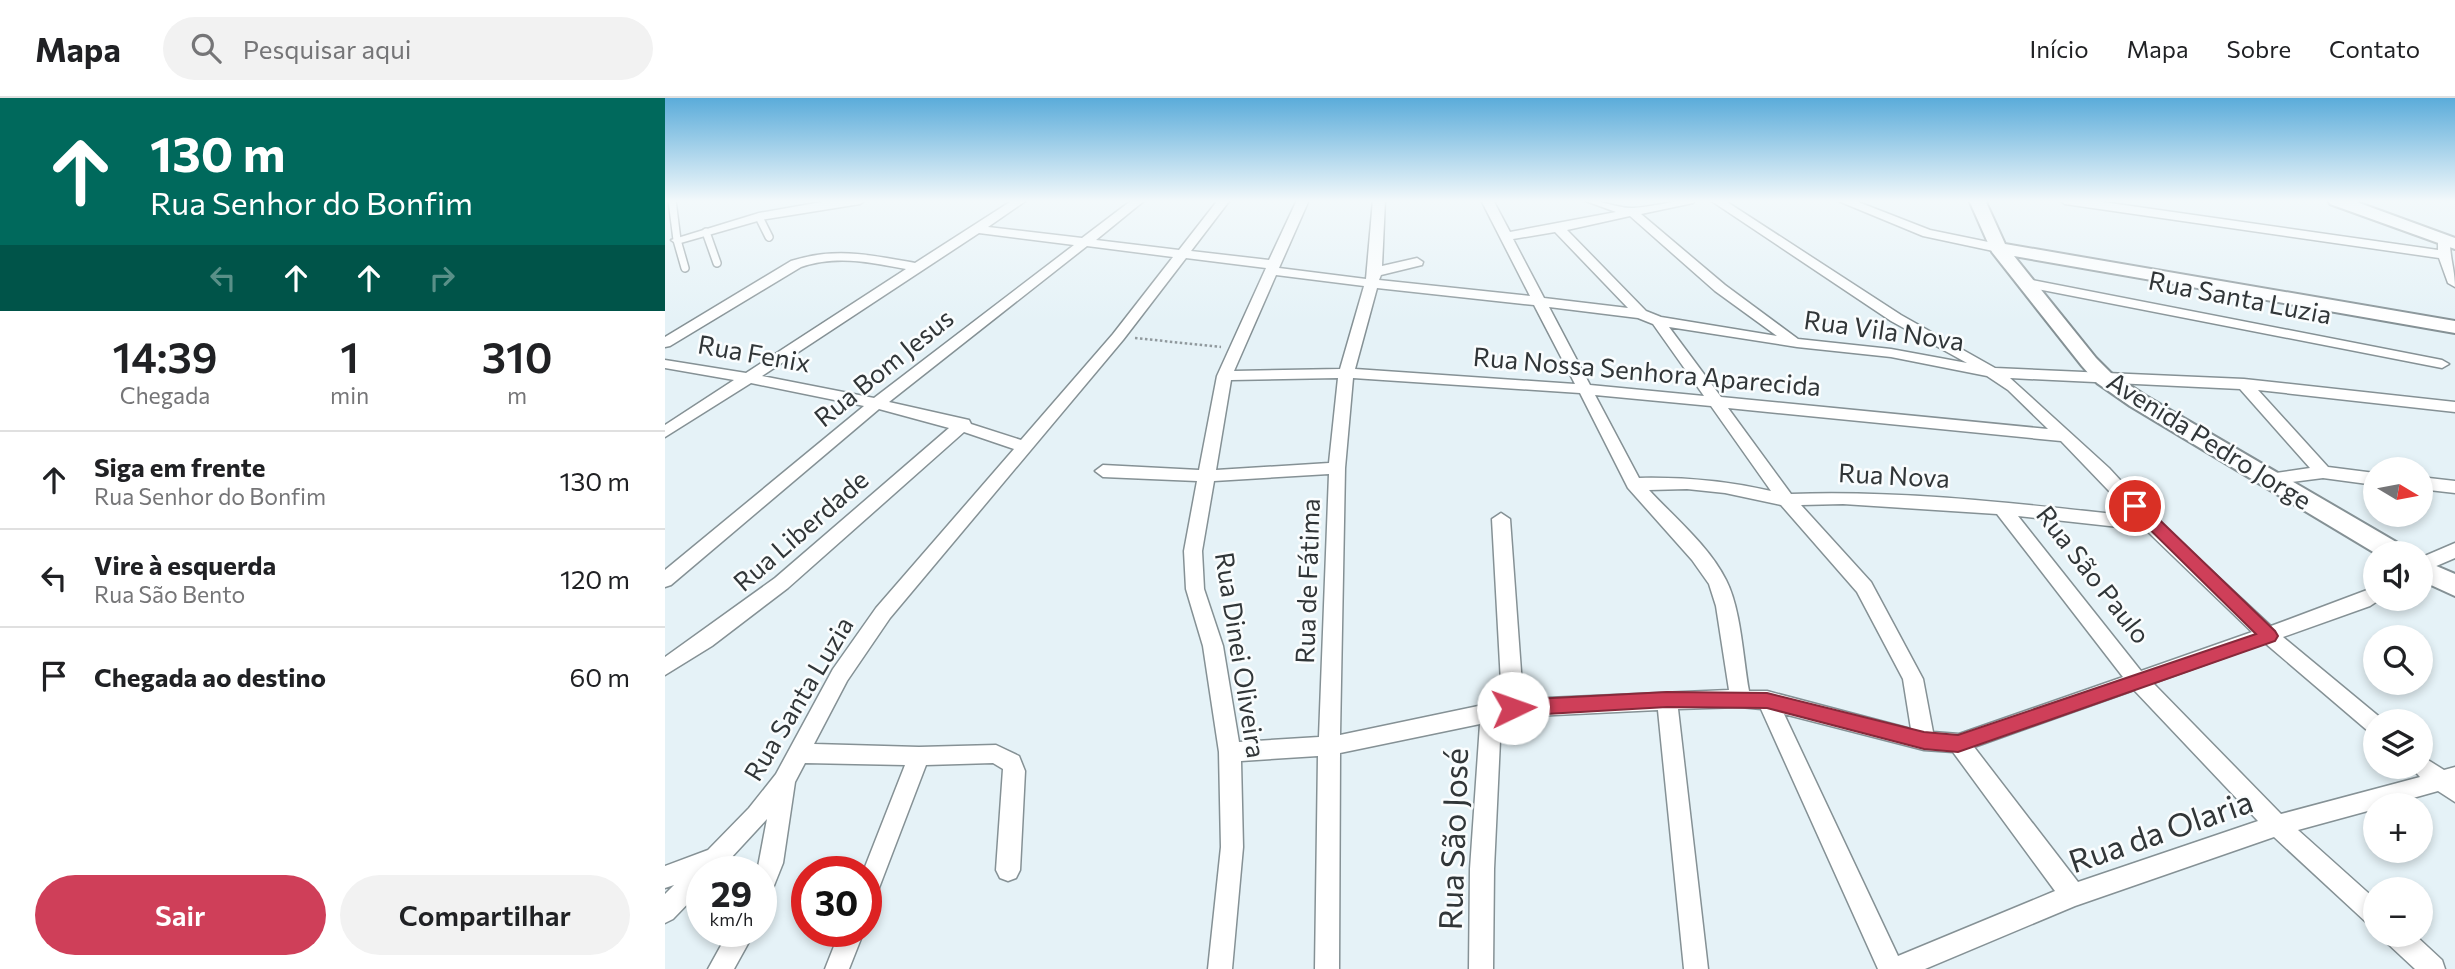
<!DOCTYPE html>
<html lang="pt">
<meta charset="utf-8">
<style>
:root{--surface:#fff;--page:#f2f2f2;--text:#202124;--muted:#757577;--line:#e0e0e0;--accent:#cf3f59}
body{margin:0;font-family:Commissioner,sans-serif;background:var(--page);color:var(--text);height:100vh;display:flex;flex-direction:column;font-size:26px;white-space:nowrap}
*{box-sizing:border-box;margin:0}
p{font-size:23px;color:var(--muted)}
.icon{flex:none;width:38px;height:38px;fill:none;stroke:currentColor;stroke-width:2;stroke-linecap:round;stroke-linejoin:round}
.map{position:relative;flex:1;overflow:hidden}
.panel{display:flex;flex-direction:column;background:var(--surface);width:665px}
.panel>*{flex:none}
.top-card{background:#00695c;color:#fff;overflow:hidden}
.needle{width:46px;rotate:100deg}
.controls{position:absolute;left:1698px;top:359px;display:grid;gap:14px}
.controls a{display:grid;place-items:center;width:70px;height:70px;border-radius:50%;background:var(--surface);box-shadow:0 4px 10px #0003;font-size:35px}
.speed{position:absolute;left:21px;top:758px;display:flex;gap:14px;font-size:35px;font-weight:700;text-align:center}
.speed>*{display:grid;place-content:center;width:91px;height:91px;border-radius:50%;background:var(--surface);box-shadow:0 4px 10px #0003;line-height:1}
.speed small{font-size:18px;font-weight:400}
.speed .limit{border:10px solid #d22;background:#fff;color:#111}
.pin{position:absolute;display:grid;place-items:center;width:60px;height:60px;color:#fff;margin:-30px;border:4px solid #fff;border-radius:50%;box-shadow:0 2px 7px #0007}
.me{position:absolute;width:77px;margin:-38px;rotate:87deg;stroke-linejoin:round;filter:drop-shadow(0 0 5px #0008)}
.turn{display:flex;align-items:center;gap:24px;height:147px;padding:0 35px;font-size:32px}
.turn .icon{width:91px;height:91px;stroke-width:2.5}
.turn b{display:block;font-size:49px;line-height:60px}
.lanes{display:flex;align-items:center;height:66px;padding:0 35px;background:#0003;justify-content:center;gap:35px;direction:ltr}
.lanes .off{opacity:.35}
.eta{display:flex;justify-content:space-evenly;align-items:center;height:119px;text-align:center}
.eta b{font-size:42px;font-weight:600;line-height:49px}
.button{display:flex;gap:14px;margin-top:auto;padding:14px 35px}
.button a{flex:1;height:80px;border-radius:42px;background:var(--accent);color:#fff;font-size:28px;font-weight:600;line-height:80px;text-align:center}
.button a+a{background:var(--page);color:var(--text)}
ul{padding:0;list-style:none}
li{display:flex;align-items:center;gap:21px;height:98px;padding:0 35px;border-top:2px solid var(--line)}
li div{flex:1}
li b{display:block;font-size:26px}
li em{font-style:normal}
header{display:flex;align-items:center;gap:42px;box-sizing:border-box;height:98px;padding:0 35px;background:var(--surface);border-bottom:2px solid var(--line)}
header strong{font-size:33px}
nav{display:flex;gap:38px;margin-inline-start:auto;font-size:24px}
.search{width:490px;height:63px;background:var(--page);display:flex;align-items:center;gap:18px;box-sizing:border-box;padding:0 24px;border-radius:38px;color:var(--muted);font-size:26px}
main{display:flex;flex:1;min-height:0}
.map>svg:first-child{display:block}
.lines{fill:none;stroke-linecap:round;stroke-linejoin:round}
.lane-casing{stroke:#859195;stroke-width:10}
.street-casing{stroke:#859195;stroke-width:3}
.secondary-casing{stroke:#859195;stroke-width:4}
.path{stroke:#90999d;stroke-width:2.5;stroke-dasharray:2.5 2.5;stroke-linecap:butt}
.lane{stroke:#fff;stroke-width:7}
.street{fill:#fff;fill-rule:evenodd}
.secondary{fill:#fff;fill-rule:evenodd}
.route{fill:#cf3f59;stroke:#87293a;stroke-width:2}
.labels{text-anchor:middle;stroke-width:5;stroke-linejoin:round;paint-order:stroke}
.street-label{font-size:26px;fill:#313638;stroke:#fafdfe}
.near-street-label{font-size:32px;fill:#313638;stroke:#fafdfe}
</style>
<header>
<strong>Mapa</strong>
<div class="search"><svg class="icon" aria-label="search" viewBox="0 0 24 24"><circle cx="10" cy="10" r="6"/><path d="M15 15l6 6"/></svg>Pesquisar aqui</div>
<nav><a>Início</a><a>Mapa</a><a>Sobre</a><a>Contato</a></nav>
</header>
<main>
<section class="panel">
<div class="top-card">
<div class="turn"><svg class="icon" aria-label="ahead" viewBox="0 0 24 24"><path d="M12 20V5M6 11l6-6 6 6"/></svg><div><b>130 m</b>Rua Senhor do Bonfim</div></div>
<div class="lanes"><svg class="icon off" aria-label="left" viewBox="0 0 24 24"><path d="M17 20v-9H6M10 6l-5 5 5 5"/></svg><svg class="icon" aria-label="ahead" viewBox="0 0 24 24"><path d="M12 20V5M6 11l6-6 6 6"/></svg><svg class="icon" aria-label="ahead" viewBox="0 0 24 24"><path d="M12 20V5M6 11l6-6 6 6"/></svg><svg class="icon off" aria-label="right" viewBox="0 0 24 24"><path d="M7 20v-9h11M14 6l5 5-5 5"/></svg></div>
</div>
<div class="eta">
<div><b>14:39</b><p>Chegada</p></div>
<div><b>1</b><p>min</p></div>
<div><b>310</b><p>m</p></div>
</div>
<ul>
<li><svg class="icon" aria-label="ahead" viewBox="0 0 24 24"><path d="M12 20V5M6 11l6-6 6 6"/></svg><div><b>Siga em frente</b><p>Rua Senhor do Bonfim</p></div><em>130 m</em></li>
<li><svg class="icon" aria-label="left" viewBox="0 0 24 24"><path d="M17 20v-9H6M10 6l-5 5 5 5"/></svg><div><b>Vire à esquerda</b><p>Rua São Bento</p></div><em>120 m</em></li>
<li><svg class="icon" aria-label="arrive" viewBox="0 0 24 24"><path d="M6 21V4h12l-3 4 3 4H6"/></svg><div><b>Chegada ao destino</b></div><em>60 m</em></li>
</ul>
<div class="button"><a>Sair</a><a>Compartilhar</a></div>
</section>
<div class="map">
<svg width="1790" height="871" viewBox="0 0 1790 871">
<rect width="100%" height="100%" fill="#e5f2f7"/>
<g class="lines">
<g class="lane-casing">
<path id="lane" d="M7,102L12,142L20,170
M94,119L104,139
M41,134L52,165"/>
</g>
<g class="street-casing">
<path id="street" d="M168,102H201L195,106L96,122L12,146L6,142L94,115Z
M348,102H362L323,129L417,140L467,102H480L431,142L514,152L553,102H565L526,153L604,162L632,102H644L614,170L701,181L708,102H720L717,168L752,160L758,164L757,167L716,177L714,182L865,198L816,102H828L845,134L951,114L918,102C936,102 955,111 968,110C989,109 1007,102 1030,102L1028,105L976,116L1060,187L1133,241L1226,251L1302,265L1226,223L1045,102H1059L1236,217L1330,270L1579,281L1790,304V314L1593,292L1663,369L1710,375V387L1658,380L1603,387L1597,385L1595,381L1597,377L1645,370L1575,291L1345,280L1444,370L1492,422L1606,528L1710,489V500H1717L1705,508L1618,539L1717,621L1718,623H1710V636L1703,633L1600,545L1488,585L1616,716L1755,679L1745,668H1755V657L1779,672L1790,669V704L1773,693L1723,707H1710V711L1633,732L1710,801V829L1702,825L1609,739L1410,808L1260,871H1213L1096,611L1075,609L1013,611L1043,871H1019L993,612L848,619L836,621L829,771L828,871H804L805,771L815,626L675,655L674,871H650L653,658L576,663L578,749L567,871H543L556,749L554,654L538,548L521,491L519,453L532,383L438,379L430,373L438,367L534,372L552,278L601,170L521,160L458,242L225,520L182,583L149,646L254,649L331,647L354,658L360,673L355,772L351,780L343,783L335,780L331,772L338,671L328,665L261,667L209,803L201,806V774H198L240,667L140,665L130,684L118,765L104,800L96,803V774H92L102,721L53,774H37V791L8,821L0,825V796L9,787L0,790V768L43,752L84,710L111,676L168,571L211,510L349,351L299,334L123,490L47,548L0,577V559L110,480L284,330L214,311L6,487L0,489V472L199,308L86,285L0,339V327L69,282L0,270V262L81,275L241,171C204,164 172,157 136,169L5,248L0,249V239L126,163C170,149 206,157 250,165ZM965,118L1050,193L1112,238L996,219L981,213L902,132ZM890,134L963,210L879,200L848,141ZM314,135L409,147L209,300L97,278ZM422,148L508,159L448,236L356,342L306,326L304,322L224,304ZM611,177L699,188L675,271L569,273ZM712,190L869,207L910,286L690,271ZM884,209L973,220L988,226L1039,298L925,287ZM1004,229L1132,249L1226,259L1322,278L1343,292L1383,331L1056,299ZM673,280L664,365L551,372L566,282ZM688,280L915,295L963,390L1027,462L1044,486L1051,508L1064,592L858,601L845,421L836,415L827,421L837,603L675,637L680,370ZM930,297L1046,308L1106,393C1061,383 1020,379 974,380ZM1063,310L1396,343L1468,418C1355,406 1240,392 1126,396ZM664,376L654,639L574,644L558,548L539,491L537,453L549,383ZM1022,391L1060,395L1116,407L1192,494L1238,581L1246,631L1102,593H1084C1078,560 1076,511 1061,482C1044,448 1009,419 984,392ZM1178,406L1332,416L1458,579L1294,636L1268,634L1258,581L1206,484L1136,407ZM1353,418L1481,432L1587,534L1476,573ZM1469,592L1593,723L1413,784L1309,649ZM1119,616L1259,652L1288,654L1390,793L1233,858Z
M1171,102H1188L1265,132L1333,146L1339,150L1333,154L1258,138Z
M1394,102H1424L1773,152V145L1779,141L1785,145C1785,160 1790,173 1790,189L1783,185L1774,160L1400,106Z
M1362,181L1777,262L1784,266L1777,270L1357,188L1355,185Z
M1755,379L1790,383V395L1755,391Z
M1790,445V460L1755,475V460Z
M64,833H90L69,871H43Z
M175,833H199L184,871H160Z
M1719,836H1749L1777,862L1780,871H1750L1722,845Z"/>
</g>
<g class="secondary-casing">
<path id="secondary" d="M1304,102H1320L1340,146L1790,223V235L1349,158L1431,260L1446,275L1481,298L1738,448L1741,455H1710L1465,308L1432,285L1417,268L1327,154Z
M1663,102H1686L1790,140V151L1665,106Z
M1755,461L1790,476V498L1755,482Z"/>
</g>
<path class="path" d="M470,240L556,249"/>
<use href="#lane" class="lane"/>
<use href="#street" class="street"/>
<use href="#secondary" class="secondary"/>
</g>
<linearGradient id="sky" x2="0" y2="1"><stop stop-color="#5bacda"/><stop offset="0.46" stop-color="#f3f9fb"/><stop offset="1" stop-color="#f3f9fb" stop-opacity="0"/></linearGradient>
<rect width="1790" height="224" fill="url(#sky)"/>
<path class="route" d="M1470,403L1476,404L1610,533L1613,538L1610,543L1293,654L1259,651L1102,610L1002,609L848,618L841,615L839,610L841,604L848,602L1002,594L1102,595L1259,634L1293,637L1591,536L1465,412L1463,408L1465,404Z"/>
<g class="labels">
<g class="street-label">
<text transform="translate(1575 200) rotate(11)" y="9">Rua Santa Luzia</text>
<text transform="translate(1219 233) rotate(8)" y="9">Rua Vila Nova</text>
<text transform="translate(89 256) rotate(10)" y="9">Rua Fenix</text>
<text transform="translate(219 270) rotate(-39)" y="9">Rua Bom Jesus</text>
<text transform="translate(982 274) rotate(5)" y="9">Rua Nossa Senhora Aparecida</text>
<text transform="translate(1544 343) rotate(32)" y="9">Avenida Pedro Jorge</text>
<text transform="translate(1229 378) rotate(3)" y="9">Rua Nova</text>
<text transform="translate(136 433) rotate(-41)" y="9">Rua Liberdade</text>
<text transform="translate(1428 477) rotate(52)" y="9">Rua São Paulo</text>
<text transform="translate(643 483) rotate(-88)" y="9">Rua de Fátima</text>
<text transform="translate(575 557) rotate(81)" y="9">Rua Dinei Oliveira</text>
<text transform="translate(134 601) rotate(-59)" y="9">Rua Santa Luzia</text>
</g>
<g class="near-street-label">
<text transform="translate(1496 734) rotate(-19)" y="11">Rua da Olaria</text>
<text transform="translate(789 741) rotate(-88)" y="11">Rua São José</text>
</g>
</g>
</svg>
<div class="controls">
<a><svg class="needle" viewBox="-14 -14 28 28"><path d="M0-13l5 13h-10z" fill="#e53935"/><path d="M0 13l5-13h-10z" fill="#757577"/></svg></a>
<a><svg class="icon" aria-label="sound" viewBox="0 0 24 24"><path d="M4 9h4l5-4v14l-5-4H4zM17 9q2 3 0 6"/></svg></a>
<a><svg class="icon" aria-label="search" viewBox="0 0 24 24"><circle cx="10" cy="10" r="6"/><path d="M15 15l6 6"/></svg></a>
<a><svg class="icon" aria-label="layers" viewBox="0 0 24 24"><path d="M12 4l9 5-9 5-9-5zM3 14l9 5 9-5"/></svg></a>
<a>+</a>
<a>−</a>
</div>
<div class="speed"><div>29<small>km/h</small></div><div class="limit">30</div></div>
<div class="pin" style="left:1470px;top:408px;background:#d93025"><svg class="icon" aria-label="arrive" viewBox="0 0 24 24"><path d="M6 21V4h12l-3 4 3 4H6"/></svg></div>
<svg class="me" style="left:848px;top:610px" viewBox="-20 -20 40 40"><circle r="19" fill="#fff"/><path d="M0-13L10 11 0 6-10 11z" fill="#cf3f59"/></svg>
</div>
</main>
